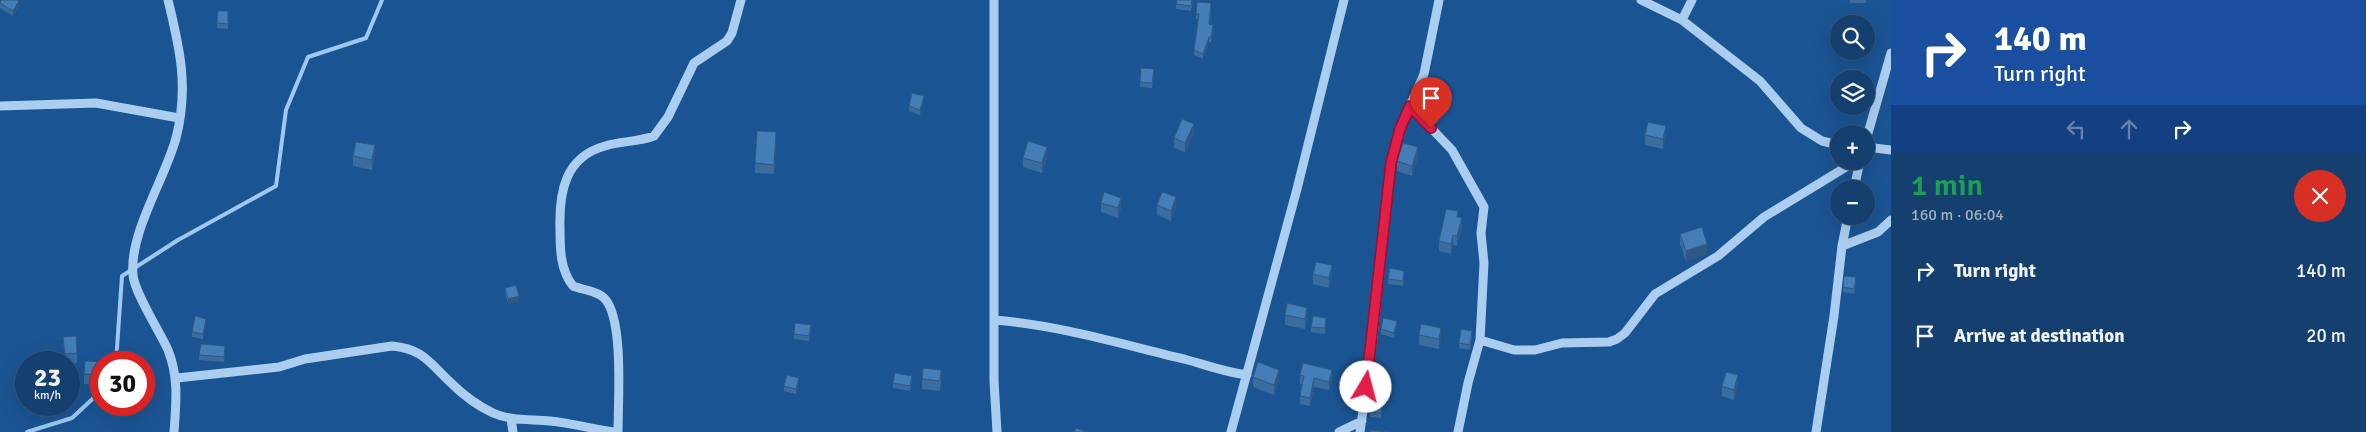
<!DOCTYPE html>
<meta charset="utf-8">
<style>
:root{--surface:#143f6e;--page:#1d4673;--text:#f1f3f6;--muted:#9dafc2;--line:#335881}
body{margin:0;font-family:Signika,sans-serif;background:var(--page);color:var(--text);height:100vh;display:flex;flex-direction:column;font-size:19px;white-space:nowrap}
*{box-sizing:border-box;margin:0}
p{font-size:16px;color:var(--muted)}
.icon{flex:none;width:28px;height:28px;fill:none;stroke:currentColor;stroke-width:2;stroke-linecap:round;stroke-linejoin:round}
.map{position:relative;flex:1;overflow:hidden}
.side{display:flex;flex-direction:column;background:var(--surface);width:475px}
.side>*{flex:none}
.top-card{background:#1a4fa0;color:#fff;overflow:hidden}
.buttons{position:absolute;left:1830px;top:15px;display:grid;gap:10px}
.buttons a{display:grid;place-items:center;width:45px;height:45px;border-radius:50%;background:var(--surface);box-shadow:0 5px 20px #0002,0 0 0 1px var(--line);font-size:25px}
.speed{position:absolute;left:15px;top:351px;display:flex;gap:10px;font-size:25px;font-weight:700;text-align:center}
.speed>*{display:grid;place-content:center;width:65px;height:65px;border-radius:50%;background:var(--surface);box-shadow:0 5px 20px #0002,0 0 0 1px var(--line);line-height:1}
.speed small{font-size:12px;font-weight:400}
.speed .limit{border:8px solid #d22;background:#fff;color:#111}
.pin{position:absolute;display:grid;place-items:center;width:42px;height:42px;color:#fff;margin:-51px -21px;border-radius:50% 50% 50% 0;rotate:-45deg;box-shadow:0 0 5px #0007}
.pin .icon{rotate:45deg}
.me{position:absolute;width:55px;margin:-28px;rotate:8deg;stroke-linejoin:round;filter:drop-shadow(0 0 4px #0008)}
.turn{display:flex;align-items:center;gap:18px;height:105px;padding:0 20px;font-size:22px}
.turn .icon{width:65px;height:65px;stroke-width:2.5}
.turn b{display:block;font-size:35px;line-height:42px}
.lanes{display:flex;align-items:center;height:48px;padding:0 20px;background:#0003;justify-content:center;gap:25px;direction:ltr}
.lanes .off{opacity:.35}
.round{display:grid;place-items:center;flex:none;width:52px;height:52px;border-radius:26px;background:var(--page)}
.headline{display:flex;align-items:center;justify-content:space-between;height:85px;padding:0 20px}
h1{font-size:30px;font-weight:600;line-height:38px;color:#1e9e55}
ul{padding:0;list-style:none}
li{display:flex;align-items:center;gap:15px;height:65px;padding:0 20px}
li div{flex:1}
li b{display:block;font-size:19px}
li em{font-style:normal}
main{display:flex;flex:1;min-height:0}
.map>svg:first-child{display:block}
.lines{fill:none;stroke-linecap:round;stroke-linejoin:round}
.stream{stroke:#9ec8f1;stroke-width:4}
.minor{stroke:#abcdef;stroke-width:9}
.wall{fill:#3a6c9f}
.shaded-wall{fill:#305882}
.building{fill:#447eb9;stroke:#305882}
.route-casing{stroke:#92132f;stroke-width:12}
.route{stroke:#e11d48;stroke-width:9}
</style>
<main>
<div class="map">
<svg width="1891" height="432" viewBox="0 0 1891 432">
<rect width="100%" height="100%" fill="#1b5492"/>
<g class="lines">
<path class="stream" d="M116,362L122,276L178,240L276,186L286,110L308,57L366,38L382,0
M27,432L72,418L101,391"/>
<path class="minor" d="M168,0C180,49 189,88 176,138C165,179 129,233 133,275C134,292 160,332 168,350C179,377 176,404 174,432
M994,0V381L997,432
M1641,0L1682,20L1760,81L1801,128L1822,141L1839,145
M1682,20L1692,0
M0,106L96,103L179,118
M1410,106L1452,150L1484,207L1481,233L1484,263L1480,340L1468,383L1458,432
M1866,140L1891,53
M1866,147L1891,150
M1854,189L1860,161
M1842,246L1878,232L1891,220
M994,320C1059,325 1121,344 1184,359C1206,365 1225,372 1247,375
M1480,340L1514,350H1535L1562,343L1609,342L1617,339L1625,333L1655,294L1718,256L1764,217L1856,161
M177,378L279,367L305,359L392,346C423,349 429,362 449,381C461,393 478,406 493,413C511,421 530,419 550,421C571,423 593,429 614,432
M511,419L513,432
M618,432C618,402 624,320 605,299C598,291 583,290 573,286C560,270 560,248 560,228C559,192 565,157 605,146C621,141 638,142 654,136L668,117L694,63L727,41L732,33L741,0
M1231,432L1297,189L1344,0
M1339,432L1362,421
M1360,432L1373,337L1391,163L1400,129L1424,74L1439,0
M1816,432L1834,316L1842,246L1848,216"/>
</g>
<path class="wall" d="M1193,0L1191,11L1176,9V4Z
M1850,0H1866V3H1850Z
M0,2L19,6L13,16L0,8Z
M1211,8L1210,24L1213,30L1211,42H1209L1203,59L1194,55V50L1199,19H1196V14Z
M218,11H228V29L217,28Z
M1154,74L1152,88L1140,87V82Z
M924,101L920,115L909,111V106Z
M1439,102L1437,117L1429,116L1425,113V108Z
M1194,134L1185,152L1174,148V138Z
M1645,135L1666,136L1663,149L1645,145Z
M776,142L774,174L755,173V163Z
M375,155L372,170L353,166V156Z
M1047,157L1042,173L1023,167V158Z
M1418,157L1412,176L1397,171V161Z
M1101,203L1121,208L1118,218L1101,212Z
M1157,205L1176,207L1171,221L1157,215Z
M1458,217L1462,228L1457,246L1453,245L1451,254L1439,251V241Z
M1680,234L1707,254L1686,261L1680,244Z
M1313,274L1332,275L1329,288L1313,284Z
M1404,276L1403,286L1388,284V279Z
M1856,282L1854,294L1843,292V287Z
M505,288L519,301L508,304L505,293Z
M1285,315L1307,318L1305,329L1285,325Z
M1326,323L1325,334L1311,332V327Z
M206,324L203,339L192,337V332Z
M1397,326L1394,338L1381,334V329Z
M811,330L809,341L794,339V334Z
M1419,335L1441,338L1439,349L1419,345Z
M1472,336L1470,350L1459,348V343Z
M63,337L77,353V363L69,364V362H65Z
M225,346L224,362L199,360V355Z
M101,362V385L84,384V374Z
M1300,375L1332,379L1329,390L1314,387L1310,406L1300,404V396L1302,384H1300Z
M1253,377L1279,380L1274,395L1253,387Z
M922,379L941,380L940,391L922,389Z
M912,381L910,391L893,388V383Z
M799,383L796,394L784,391V386Z
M1738,385L1734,400L1722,396V386Z
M1382,403L1381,418L1370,417V412Z"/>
<path class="shaded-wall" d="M19,1V6L13,16V11Z
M1209,37V42L1203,59V54Z
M924,96V101L920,115V110Z
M1194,124V134L1185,152V143Z
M1666,126V136L1663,149V139Z
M776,132V142L774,174V165Z
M375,145V155L372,170V160Z
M1047,147V157L1042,173V163Z
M1418,147V157L1412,176V166Z
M1176,197V207L1171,221V211Z
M1121,198V208L1118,218V208Z
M1462,218V228L1457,246V236Z
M1453,235V245L1451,254V244Z
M1707,244V254L1686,261V251Z
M1332,265V275L1329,288V278Z
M519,296V301L508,304V299Z
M1307,308V318L1305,329V319Z
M206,319V324L203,339V334Z
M1397,321V326L1394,338V333Z
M1441,328V338L1439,349V339Z
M1279,370V380L1274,395V385Z
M1332,370V379L1329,390V382Z
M1738,375V385L1734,400V390Z
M799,378V383L796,394V389Z
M1314,378V387L1310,406V398Z"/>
<path class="building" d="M1,0H18L19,1L13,11L0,3Z
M1177,0H1192L1191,6L1176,4Z
M1197,2L1211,3L1209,24L1213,25L1211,37H1209L1203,54L1194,50L1199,14H1196Z
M218,11H228V24L217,23Z
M1141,68L1154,69L1152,83L1140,82Z
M912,93L924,96L920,110L909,106Z
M1426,96L1439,97L1437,112L1429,111L1425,108Z
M1182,119L1194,124L1185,143L1174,138Z
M1648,122L1666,126L1663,139L1645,135Z
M757,131L776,132L774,165L755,163Z
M1028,141L1047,147L1042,163L1023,158Z
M356,142L375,145L372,160L353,156Z
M1403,143L1418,147L1412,166L1397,161Z
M1104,192L1121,198L1118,208L1101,203Z
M1162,192L1176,197L1171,211L1157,205Z
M1446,209L1458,211L1457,217L1462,218L1457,236L1453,235L1451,244L1439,241Z
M1702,227L1707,244L1686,251L1680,234Z
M1316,262L1332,265L1329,278L1313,274Z
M1390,268L1404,271L1403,281L1388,279Z
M1844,276L1856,277L1854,289L1843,287Z
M516,285L519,296L508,299L505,288Z
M1287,303L1307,308L1305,319L1285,315Z
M195,316L206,319L203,334L192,332Z
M1313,316L1326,318L1325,328L1311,327Z
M1383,318L1397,321L1394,333L1381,329Z
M795,323L811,325L809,336L794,334Z
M1421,324L1441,328L1439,339L1419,335Z
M1461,329L1472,331L1470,345L1459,343Z
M76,336L77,353L65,354L63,337Z
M201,344L225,346L224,357L199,355Z
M85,361L104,362H101V375L84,374Z
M1258,362L1279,370L1274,385L1253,377Z
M1303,363L1332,370L1329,382L1314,378L1310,398L1300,396L1304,376L1300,375Z
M923,368L941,370L940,381L922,379Z
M1726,372L1738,375L1734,390L1722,386Z
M895,373L912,376L910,386L893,383Z
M787,375L799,378L796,389L784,386Z
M1372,397L1382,398L1381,413L1370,412Z
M1076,428L1087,432H1074Z
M1370,430L1389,432H1370Z"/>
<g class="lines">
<g class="route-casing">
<path id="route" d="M1366,387L1391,163L1400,129L1410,106L1431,128"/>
</g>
<use href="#route" class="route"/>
</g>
</svg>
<div class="buttons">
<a><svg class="icon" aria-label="search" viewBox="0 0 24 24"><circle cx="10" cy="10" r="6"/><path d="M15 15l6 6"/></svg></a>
<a><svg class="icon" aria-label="layers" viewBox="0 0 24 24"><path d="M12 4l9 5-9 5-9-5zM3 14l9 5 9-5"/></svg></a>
<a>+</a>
<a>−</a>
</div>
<div class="speed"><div>23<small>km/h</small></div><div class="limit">30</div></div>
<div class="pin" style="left:1431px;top:128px;background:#d93025"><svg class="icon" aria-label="arrive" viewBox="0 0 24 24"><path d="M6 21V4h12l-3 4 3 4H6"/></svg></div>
<svg class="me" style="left:1366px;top:387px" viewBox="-20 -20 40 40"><circle r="19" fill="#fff"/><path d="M0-13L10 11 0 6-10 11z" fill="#e11d48"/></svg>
</div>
<section class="side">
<div class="top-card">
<div class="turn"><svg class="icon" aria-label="right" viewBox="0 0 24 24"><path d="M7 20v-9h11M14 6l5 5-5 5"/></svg><div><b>140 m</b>Turn right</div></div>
<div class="lanes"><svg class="icon off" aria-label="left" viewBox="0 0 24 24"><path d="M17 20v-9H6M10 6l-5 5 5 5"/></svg><svg class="icon off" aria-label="ahead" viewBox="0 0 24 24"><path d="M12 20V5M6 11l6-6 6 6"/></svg><svg class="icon" aria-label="right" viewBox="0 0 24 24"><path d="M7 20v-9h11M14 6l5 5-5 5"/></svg></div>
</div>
<div class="headline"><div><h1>1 min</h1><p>160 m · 06:04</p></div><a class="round" style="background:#d93025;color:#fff"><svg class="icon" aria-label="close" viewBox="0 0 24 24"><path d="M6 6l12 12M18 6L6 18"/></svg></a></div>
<ul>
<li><svg class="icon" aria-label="right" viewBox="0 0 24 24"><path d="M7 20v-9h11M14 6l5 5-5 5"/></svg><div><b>Turn right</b></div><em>140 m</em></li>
<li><svg class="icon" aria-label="arrive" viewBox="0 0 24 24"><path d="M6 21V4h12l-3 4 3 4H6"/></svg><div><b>Arrive at destination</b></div><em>20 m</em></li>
</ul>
</section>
</main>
